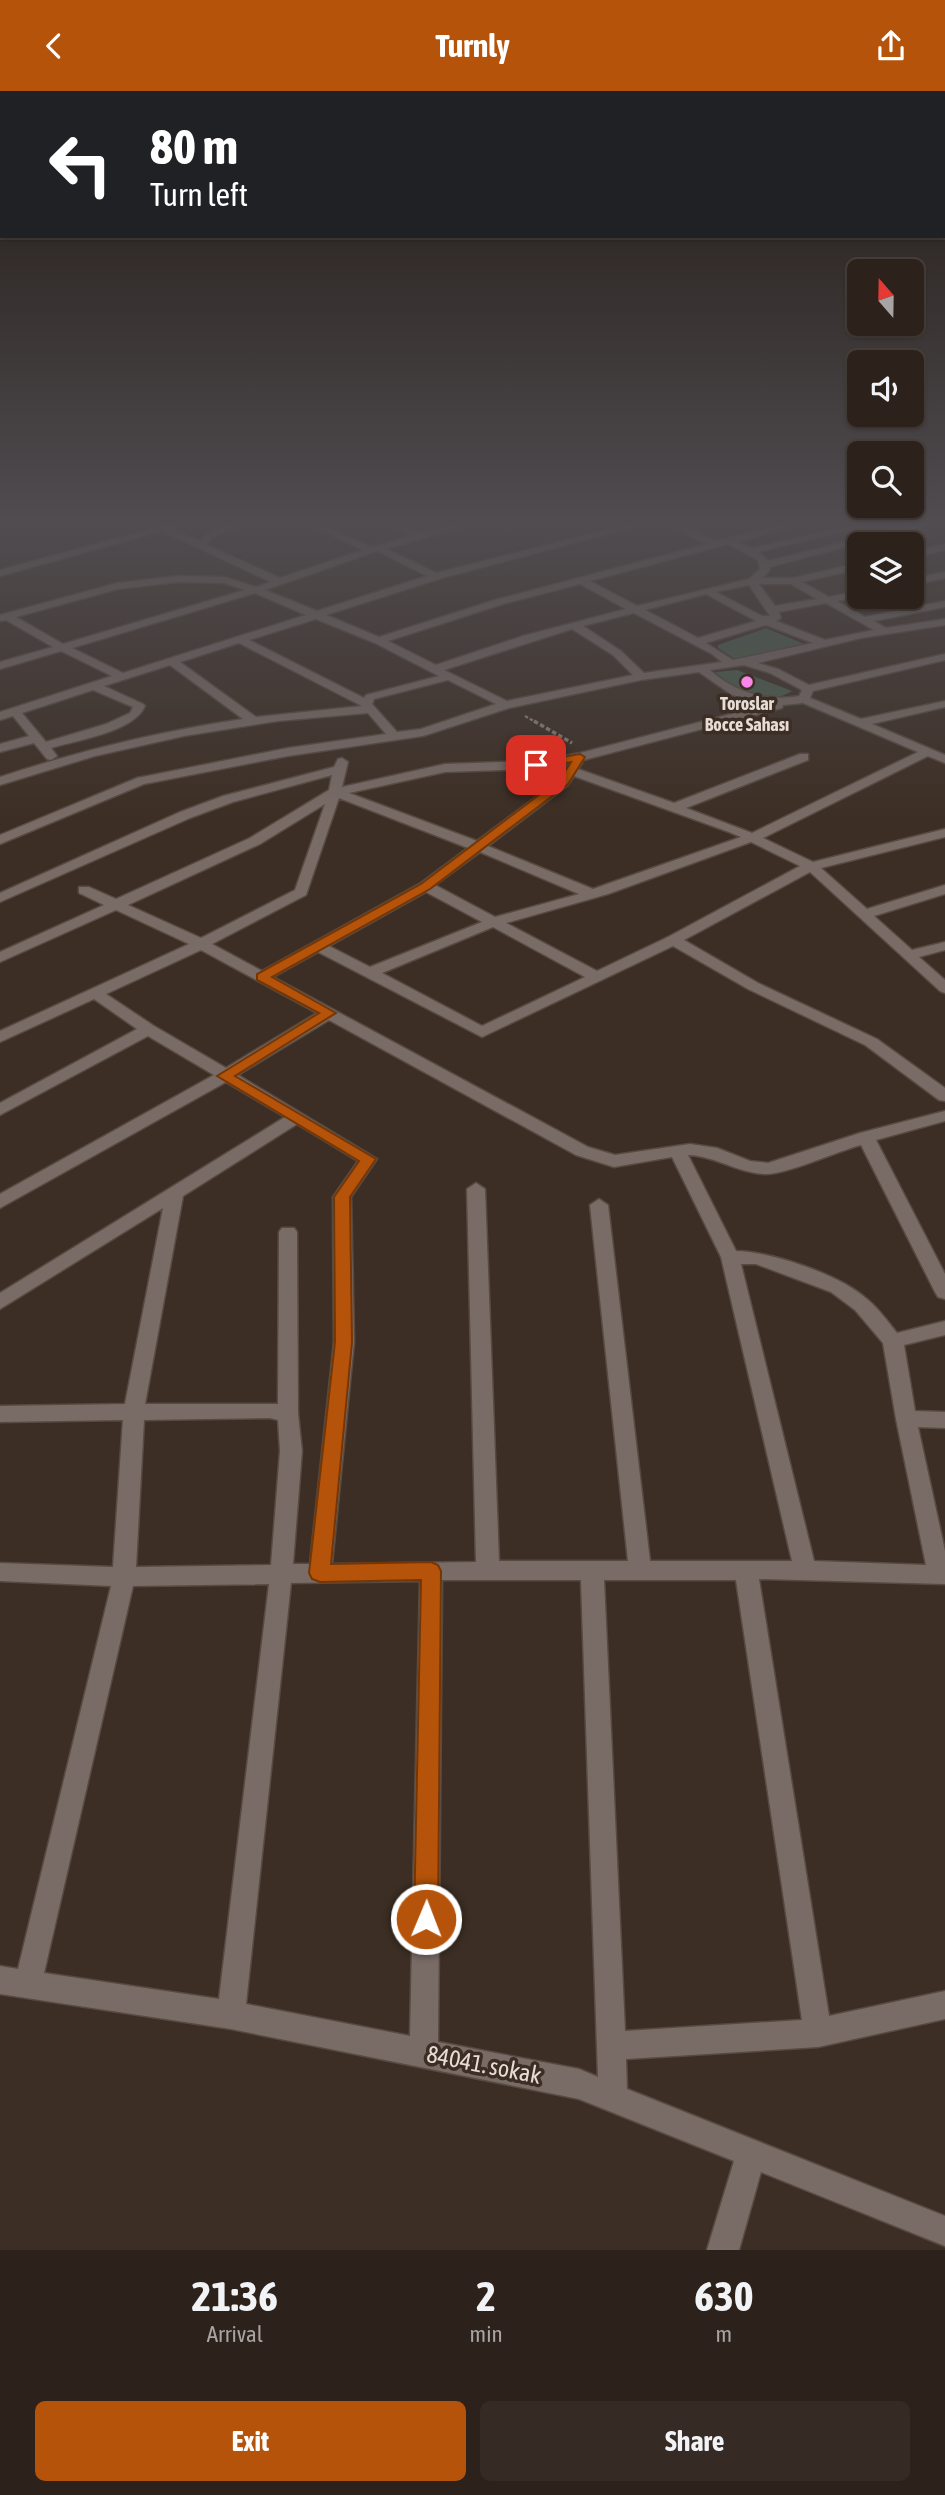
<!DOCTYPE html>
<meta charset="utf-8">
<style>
:root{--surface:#2d221b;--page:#352a24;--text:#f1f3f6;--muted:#a7a4a3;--line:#483f3a;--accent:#b45309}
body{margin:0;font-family:"Asap Condensed",sans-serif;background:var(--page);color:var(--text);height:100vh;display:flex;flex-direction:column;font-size:26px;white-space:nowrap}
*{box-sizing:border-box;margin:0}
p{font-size:23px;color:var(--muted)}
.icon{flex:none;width:38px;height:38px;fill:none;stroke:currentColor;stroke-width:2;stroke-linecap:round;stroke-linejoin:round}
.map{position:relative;height:2159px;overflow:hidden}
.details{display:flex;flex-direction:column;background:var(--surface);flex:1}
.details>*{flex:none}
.guide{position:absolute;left:0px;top:0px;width:945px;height:147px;box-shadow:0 2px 5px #0004,0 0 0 2px var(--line);background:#202124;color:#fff;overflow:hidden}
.needle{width:46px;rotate:340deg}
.tools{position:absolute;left:847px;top:168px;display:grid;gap:14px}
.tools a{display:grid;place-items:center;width:77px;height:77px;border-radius:10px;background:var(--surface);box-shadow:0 2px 5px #0004,0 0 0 2px var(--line);font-size:35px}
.pin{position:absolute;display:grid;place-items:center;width:60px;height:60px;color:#fff;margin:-30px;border-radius:14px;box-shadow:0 4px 10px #0006}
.me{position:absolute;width:77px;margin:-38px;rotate:1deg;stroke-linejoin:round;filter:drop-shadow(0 0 5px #0008)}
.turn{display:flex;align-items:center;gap:24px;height:147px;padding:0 35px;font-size:32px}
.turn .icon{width:91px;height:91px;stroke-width:2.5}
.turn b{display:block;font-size:49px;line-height:60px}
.eta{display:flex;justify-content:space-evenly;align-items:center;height:119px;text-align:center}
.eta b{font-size:42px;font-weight:700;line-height:49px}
.action{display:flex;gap:14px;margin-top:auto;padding:14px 35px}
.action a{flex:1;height:80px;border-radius:10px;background:var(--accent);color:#fff;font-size:28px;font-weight:700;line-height:80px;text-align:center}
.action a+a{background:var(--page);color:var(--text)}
header{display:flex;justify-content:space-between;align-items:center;height:91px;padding:0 35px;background:var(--accent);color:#fff;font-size:32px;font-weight:700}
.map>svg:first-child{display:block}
.green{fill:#495f4d}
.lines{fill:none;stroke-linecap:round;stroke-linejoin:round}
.minor-casing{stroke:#574a40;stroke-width:3}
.path-far1{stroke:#8c8077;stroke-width:2.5;stroke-dasharray:3.5 2;stroke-linecap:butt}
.path{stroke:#8c8077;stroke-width:3.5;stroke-dasharray:4.5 2.5;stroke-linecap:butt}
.minor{fill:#796c67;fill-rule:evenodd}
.route{fill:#b45309;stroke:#753606;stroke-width:2}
.poi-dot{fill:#f987e9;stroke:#3c2e24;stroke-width:2.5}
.labels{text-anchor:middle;stroke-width:7;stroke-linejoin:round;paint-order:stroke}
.far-poi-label{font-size:18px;font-weight:bold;fill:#e6ddd6;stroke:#3c2e24}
.near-street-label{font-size:24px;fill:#e6ddd6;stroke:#3c2e24}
</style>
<header><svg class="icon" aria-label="back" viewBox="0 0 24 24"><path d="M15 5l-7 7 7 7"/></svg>Turnly<svg class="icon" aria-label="share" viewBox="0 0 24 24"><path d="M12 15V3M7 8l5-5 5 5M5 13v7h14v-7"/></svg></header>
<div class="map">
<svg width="945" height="2159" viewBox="0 0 945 2159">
<rect width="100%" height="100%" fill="#3c2e24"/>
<path class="green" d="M766,537L809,555L738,570L718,557V554Z
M737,579L792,600C767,617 735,599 715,581Z"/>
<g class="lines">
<g class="minor-casing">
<path id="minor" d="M180,430H194L172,438L200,450C211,435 237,430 255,430L213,445L207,454L280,487L363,459L302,430H313L372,456L411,445L382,430C396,430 411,443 424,441C443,439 460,430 479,430L387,458L436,482L642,430H657L442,487L326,524L379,546L495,509L707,453L660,430H671L717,450L796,430H810L738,451L753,457L869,430H884L759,461L768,470L930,430H945L769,476L770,479L762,487H793L859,472V478L802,491L829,506L859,500L860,506L837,510L865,526L945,510V516L874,530L886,537L945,528V534L861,547L758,572L778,578L809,594L945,563V569L813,600L810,607L861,628L945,610V616L872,633L945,664V672L928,665L763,747L813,771L945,738V746L821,777L867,818L945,794V803L874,825L912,859L945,851V859L919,866L945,889V902L940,900L810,781L684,849L758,892L877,948L945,997V1010L939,1009L865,954L748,898L673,855L482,946L318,861L273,886L588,1056L615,1064L690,1053L717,1057L750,1070L768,1072L860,1042L945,1020V1030L876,1049L945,1183V1208L938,1206L935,1201L861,1054C838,1060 787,1083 767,1083C739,1083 716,1065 688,1064L736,1160C773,1161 841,1184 868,1209C879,1218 888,1231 897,1242L945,1230V1244L904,1254L915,1320L945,1321V1337L918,1336L945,1460V1493L759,1488L829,1925L945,1900V1928L818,1956L626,1968L627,1998L945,2125V2155L761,2081L739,2159H707L734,2070L579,2008L231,1938L0,1903V1875L18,1878L111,1495L0,1490V1472L113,1476L123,1329L0,1331V1315L125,1313L163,1117L0,1218V1202L285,1026L226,991L0,1117V1103L214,984L148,945L0,1024V1012L137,938L94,908L0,951V940L189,853L116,819L0,871V861L104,814L79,802V796H89L116,808L250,747L329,699L332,684L233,711L190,727L0,811V802L180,721L223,705L334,676L338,668L342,667L348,671L342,696L445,673L536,670L580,662L770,613L732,604L699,581L641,589L509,617L423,645L288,665L144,693L0,753V744L137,687L288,657L386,643L368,622L278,630L184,645L95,665L0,694V686C79,660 161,640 243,628L170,574L104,595L143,613L145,615C134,641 77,649 51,657L57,665L51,669L47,668L34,652L0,661V653L29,645L13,625L0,629V621L112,585L61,560L0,578V571L53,556L6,529L0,530V524L117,492L178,485L225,486L256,496L271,491L162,440L0,485V479ZM728,453L758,469L760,478L749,488L637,515L590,490ZM377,460L427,485L317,520L265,499ZM178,491L224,492L245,499L63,553L16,526L118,498ZM580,493L626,518L523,545L436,574L388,550L503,513ZM759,493H791L817,508L775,515ZM749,494L770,525H762L716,501ZM255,502L306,524L123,582L72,557ZM706,503L756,530L698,547L645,519ZM826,512L874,539L825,549L776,530L781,527L779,521ZM634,522L712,563L722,571L644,582L621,560L583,535ZM316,528L375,552L439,585L366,604L364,607L249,549ZM766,534L813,552L733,569L706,552ZM572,538L613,564L633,584L507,610L444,579ZM239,552L362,615L256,626L180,571ZM744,574L770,582L802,599L799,605C767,611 734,601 710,579ZM448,589L496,613L421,638L397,641L372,613L374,608ZM93,599L133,616L130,622L106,633L46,651L22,622ZM803,612L918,661L752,742L686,717L808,669V663H800L674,712L578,678L582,672L580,670L782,617L783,614ZM570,671L559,689L477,750L349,702L445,681L536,678ZM574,685L729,741L741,746L593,798L488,755L568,694ZM339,707L468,757L421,792L262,880L212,853L306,804ZM325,713L295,799L201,847L128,814L260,753ZM751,751L800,775L668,846L597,880L506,832L608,803ZM480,761L579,803L495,826L435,794ZM426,801L482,831L370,876L329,855ZM493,836L585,886L482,935L382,882ZM201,859L317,922L226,977L154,935L106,903ZM329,929L576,1064L614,1076L672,1066L721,1166L792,1470H650L608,1114L599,1108L590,1114L628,1470H499L485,1098L476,1092L467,1098L476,1471L332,1473L354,1251L351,1106L377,1068L238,984ZM297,1033L358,1070L333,1106L334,1251L310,1473H293L302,1360L298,1323L297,1141L294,1137H282L279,1141L278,1313H145L183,1105ZM741,1173H756L831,1201L855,1219L883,1252L896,1328L926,1474L814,1470ZM270,1327L278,1329L280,1360L271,1474L136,1476L144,1329ZM442,1489H581L598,1986L579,1978L438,1951ZM604,1489H736L802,1929L625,1940ZM420,1490L410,1945L246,1913L291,1492ZM269,1493L219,1908L44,1882L133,1495Z
M945,453V459L912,467V461Z
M945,481V487L912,494V488Z"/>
</g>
<path class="path-far1" d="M525,625L537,632"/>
<path class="path" d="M534,630L572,652"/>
<use href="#minor" class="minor"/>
</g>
<linearGradient id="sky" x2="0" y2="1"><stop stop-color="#211914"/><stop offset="0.59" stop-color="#504c50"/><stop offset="1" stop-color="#504c50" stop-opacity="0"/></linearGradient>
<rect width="945" height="732" fill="url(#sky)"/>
<path class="route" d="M580,663L585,666L568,693L430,798L272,886L336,922L235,985L376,1068L350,1106L352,1251L331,1473L431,1471L438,1474L441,1480L438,1828L435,1836L426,1840L417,1836L414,1828L421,1489L320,1491L312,1488L309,1482L335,1251L334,1106L359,1070L217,985L319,922L257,889V883L421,793L560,688L571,671L536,677L532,676V671Z"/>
<circle class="poi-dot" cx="747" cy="591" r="7"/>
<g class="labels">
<g class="far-poi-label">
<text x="747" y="619">Toroslar<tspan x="747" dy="21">Bocce Sahası</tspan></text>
</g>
<g class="near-street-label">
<text transform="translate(484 1974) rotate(11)" y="8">84041. sokak</text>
</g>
</g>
</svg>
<div class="tools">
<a><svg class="needle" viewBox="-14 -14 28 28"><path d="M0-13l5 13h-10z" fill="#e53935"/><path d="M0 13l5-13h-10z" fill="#a7a4a3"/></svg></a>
<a><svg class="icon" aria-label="sound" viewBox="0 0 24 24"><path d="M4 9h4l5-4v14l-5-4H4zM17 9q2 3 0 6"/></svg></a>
<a><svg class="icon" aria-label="search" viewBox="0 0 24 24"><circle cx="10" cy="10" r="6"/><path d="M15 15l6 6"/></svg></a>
<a><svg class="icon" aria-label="layers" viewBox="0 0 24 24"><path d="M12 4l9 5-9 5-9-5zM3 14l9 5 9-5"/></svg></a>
</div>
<div class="pin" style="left:536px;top:674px;background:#d93025"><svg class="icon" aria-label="arrive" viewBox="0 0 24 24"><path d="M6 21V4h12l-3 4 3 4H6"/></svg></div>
<svg class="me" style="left:426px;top:1828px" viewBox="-20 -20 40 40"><circle r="17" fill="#b45309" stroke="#fff" stroke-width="3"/><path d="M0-11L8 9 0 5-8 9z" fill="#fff"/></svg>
<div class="guide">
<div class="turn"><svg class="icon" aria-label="left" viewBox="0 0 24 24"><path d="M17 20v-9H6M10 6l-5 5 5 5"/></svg><div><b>80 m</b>Turn left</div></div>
</div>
</div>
<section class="details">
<div class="eta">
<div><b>21:36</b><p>Arrival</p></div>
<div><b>2</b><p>min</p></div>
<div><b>630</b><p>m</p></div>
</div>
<div class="action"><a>Exit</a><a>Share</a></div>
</section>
